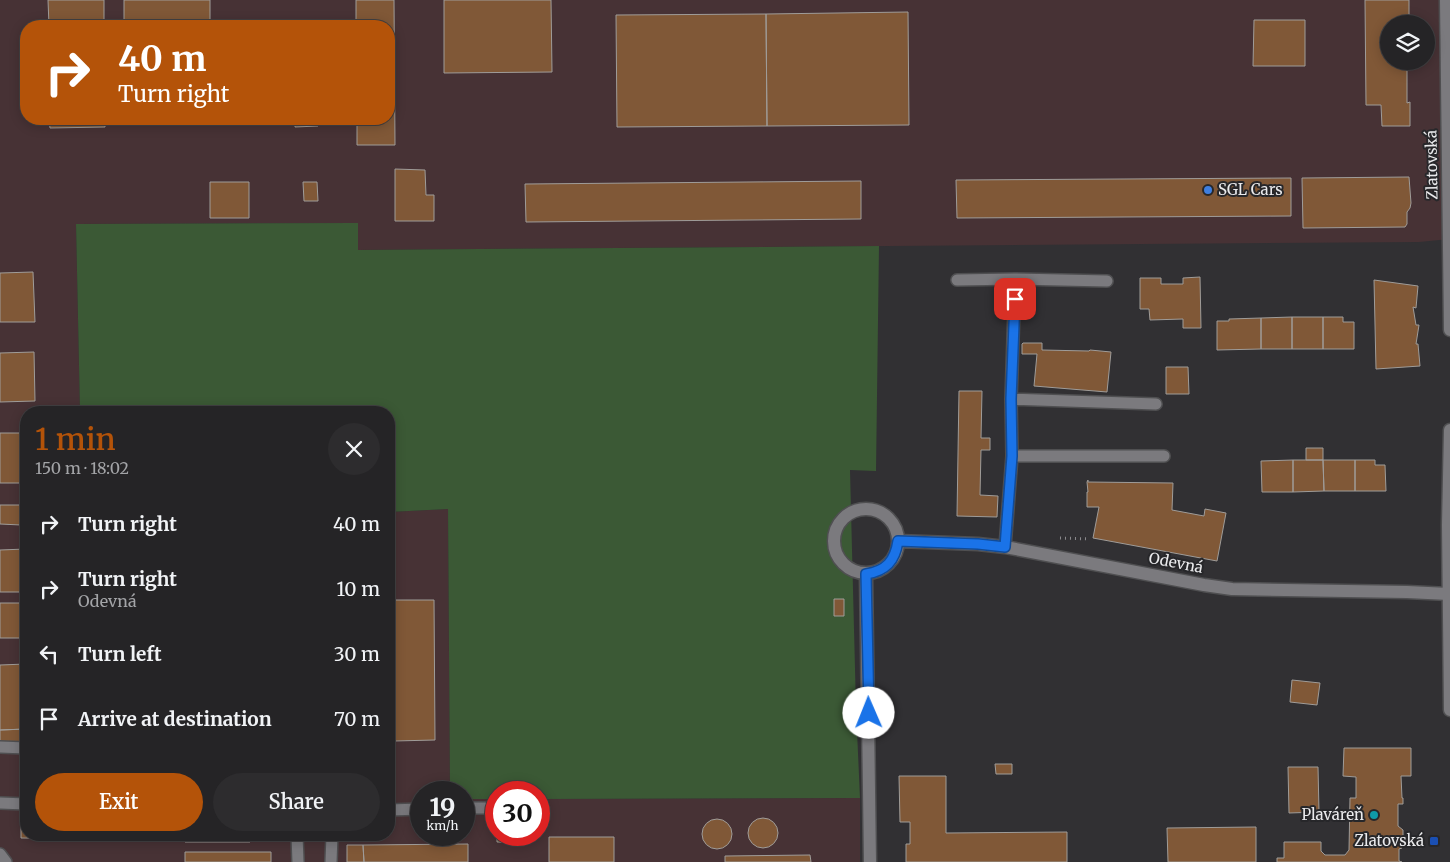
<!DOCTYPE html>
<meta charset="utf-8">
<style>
:root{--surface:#252426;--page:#2d2c2e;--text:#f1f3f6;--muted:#a3a4a7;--line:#424143;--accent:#b45309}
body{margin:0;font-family:Merriweather,serif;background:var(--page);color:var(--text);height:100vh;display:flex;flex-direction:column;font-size:19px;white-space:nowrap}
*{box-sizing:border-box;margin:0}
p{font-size:16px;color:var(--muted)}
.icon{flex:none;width:28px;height:28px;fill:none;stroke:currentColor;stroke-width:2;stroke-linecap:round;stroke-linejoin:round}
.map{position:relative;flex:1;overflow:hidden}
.side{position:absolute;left:20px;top:406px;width:375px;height:435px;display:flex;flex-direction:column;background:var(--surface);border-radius:20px;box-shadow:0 2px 12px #0003,0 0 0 1px var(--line)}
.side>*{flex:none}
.guide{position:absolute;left:20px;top:20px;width:375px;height:105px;border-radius:20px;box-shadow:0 2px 12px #0003,0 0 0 1px var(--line);background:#b45309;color:#fff;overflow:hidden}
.tools{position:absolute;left:1380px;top:15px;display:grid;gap:10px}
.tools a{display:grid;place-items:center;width:55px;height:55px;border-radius:50%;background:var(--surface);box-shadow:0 2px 12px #0003,0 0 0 1px var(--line);font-size:25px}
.speed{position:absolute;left:410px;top:781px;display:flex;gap:10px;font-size:25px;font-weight:700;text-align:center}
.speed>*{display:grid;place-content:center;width:65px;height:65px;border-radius:50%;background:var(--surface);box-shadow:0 2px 12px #0003,0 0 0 1px var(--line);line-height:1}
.speed small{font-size:12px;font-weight:400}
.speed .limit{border:8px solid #d22;background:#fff;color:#111}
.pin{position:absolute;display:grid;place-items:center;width:42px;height:42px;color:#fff;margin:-21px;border-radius:10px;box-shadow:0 2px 8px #0006}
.me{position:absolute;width:55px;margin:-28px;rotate:359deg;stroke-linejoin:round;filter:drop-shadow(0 0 4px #0008)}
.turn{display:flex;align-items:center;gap:18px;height:105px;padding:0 15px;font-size:22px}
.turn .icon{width:65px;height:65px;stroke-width:2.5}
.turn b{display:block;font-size:35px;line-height:42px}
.round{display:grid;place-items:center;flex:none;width:52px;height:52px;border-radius:26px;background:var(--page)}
.headline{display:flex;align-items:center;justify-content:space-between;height:85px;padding:0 15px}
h1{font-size:30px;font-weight:600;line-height:38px;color:var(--accent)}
.action{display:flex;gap:10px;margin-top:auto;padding:10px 15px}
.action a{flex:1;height:58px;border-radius:30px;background:var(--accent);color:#fff;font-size:20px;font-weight:600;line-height:58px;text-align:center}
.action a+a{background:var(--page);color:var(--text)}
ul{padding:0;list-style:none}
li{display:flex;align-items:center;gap:15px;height:65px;padding:0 15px}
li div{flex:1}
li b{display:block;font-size:19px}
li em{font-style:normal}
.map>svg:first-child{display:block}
.industrial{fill:#473235;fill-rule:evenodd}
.green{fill:#3b5935}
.building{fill:#805837;stroke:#9f9c99}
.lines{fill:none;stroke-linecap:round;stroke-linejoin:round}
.lane-casing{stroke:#4f4f51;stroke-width:14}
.street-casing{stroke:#4f4f51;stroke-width:15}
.path{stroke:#8c8b8e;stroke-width:3;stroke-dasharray:1 4;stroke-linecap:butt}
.lane{stroke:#7b7a7e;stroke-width:11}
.street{stroke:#7b7a7e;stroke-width:12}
.route-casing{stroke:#114b97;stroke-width:12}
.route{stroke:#1a73e8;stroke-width:9}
.shop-dot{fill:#3f7fe0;stroke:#27272a;stroke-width:2}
.culture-dot{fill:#0f9aa8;stroke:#27272a;stroke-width:2}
.transit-dot{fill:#1a4fb4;stroke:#27272a;stroke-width:2}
.labels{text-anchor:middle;stroke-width:4;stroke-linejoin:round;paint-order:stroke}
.street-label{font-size:15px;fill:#eaeaec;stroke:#27272a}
.poi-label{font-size:15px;fill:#eaeaec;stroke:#27272a;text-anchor:end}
</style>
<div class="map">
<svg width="1450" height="862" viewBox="0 0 1450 862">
<rect width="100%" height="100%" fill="#313033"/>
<path class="industrial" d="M0,0H1450V239L1419,242L357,250L358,223L76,224L80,412H26V835H389V512L448,509L450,792H421V835H464V799H496V835H539V799L860,798V862H0ZM1389,24H1426V61H1389ZM26,26H389V119H26Z"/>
<path class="green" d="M358,223V250L879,246L876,471L850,470L856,708L860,798L539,799V792H496V799H464V792H450L448,509L389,512V412H80L76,224Z"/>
<path class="building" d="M48,0H104V26H49Z
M124,0H210V26H124Z
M356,0H394L395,145H357V119H389V26H356Z
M444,0H551L552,72L444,73Z
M1365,0H1409V24H1389V61H1410V65H1407V103L1410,102V126H1382L1381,105H1366Z
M908,12L909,125L767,126L766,14Z
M766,14L767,126L617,127L616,15Z
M1254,20H1305V66H1253Z
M49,119H105V127L50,128Z
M295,119H318V126L295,127Z
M395,169L425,170L426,195H434V221H395Z
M1409,177L1411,203L1410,208L1407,212V224L1405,227L1303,228L1302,178Z
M1291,178V216L957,218L956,180Z
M861,181V219L526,222L525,184Z
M210,182H249V218H210Z
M303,182H317L318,201H304Z
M33,272L35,322H0V273Z
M1200,277L1201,328H1183V319L1150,320L1149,309H1140V278H1161V284H1183V278Z
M1374,280L1418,286L1416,308L1413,307L1416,325H1419L1416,344H1418L1420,366L1376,369Z
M1292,317H1323V349H1292Z
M1292,317V349H1261V318Z
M1323,317H1343V322H1354V349H1323Z
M1261,318V349L1217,350V321H1229V319Z
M1023,343H1042V350L1089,351L1090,350L1111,352L1107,392L1034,386L1037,354H1022V344Z
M34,352L35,401L0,402V353Z
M1166,367H1188L1189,394H1166Z
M959,391H982L981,438H990V450H981L980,495L998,496L997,517L957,516Z
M0,433H26V483H0Z
M1306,448H1323V460H1306Z
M1293,460V492H1262L1261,461Z
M1293,460H1323L1324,491L1293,492Z
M1323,460H1355V491H1324Z
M1355,460H1375V465H1385L1386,491H1355Z
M1088,480V482L1173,483L1172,510L1204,516L1205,509L1226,513L1217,561L1093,538L1099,507H1087V492H1088L1087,482Z
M0,505H22L21,525L0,524Z
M26,549V592H0V550Z
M834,599H844V616H834Z
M392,600H434L435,740L394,741Z
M0,603H26V638H0Z
M26,664V729L0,730V665Z
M1292,680L1320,683L1317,705L1290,702Z
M26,729V745L0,747V730Z
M1344,748H1411V776H1401L1402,798H1403V804H1398V826L1403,830V845L1402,848L1399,849V861L1402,862H1277V858H1284V842H1321V851L1325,855H1345L1349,850L1350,798H1356V777L1343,776Z
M995,764H1012V774H996Z
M1288,767H1318L1319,812L1289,813Z
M899,776H946V833L1067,832V862H906V844H910V822H900Z
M21,811H26V835H121V839L21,838Z
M748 833a15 15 0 1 1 30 0a15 15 0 1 1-30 0Z
M702 834a15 15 0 1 1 30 0a15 15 0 1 1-30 0Z
M1256,827V862H1168L1167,828Z
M185,835H250V842H185Z
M497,835H531V843L497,842Z
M549,837H614V862H549Z
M468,844V862H364L363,845Z
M347,845H363L364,862H347Z
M185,852H271V862H185Z
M810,855L811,862H725V856Z"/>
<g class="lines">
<g class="lane-casing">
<path id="lane" d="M1015,279L1107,281
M957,280L1015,279L1011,399
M1012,456L1011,399L1156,404
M1005,547L1012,456H1164
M0,747L26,748
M0,803L26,804
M464,808H485
M389,810L421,809
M297,835L298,862
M0,854L6,862
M331,862L332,835"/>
</g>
<g class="street-casing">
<path id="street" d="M1446,0L1450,330
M1450,430L1448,525L1450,710
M834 541a32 32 0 1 1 64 0a32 32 0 1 1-64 0Z
M898,541L978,544L1005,547L1204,585L1232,589L1407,592L1449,594
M866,574L870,862"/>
</g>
<path class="path" d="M1060,538L1090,539"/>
<use href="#lane" class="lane"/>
<use href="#street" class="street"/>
</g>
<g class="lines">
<g class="route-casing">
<path id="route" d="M869,713L866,574C886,571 895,561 898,541L978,544L1005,547L1012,456L1011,399L1015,299"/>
</g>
<use href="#route" class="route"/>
</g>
<circle class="shop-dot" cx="1208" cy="190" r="5"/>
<circle class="culture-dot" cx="1374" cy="815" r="5"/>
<rect class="transit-dot" x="1429" y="836" width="10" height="10" rx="2.5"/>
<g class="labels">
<g class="street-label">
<text transform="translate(1432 165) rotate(-91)" y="5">Zlatovská</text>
<text transform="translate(1176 563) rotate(11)" y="5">Odevná</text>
</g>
<g class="poi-label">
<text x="1218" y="195" text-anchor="start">SGL Cars</text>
<text x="1364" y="820">Plaváreň</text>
<text x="1424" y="846">Zlatovská</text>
</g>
</g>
</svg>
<div class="tools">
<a><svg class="icon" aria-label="layers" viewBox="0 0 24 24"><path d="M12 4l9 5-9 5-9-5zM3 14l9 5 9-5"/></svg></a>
</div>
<div class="speed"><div>19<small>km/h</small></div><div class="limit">30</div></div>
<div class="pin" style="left:1015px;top:299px;background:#d93025"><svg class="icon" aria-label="arrive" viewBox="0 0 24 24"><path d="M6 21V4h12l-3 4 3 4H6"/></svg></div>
<svg class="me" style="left:869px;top:713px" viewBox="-20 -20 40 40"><circle r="19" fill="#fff"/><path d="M0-13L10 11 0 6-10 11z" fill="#1a73e8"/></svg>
<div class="guide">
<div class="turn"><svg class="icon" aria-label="right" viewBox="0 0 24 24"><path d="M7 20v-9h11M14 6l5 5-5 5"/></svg><div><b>40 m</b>Turn right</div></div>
</div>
<section class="side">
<div class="headline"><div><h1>1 min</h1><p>150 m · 18:02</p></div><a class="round"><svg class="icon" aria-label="close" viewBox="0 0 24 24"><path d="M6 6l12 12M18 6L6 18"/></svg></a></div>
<ul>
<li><svg class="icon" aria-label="right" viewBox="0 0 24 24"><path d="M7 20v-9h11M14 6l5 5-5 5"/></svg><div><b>Turn right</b></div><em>40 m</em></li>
<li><svg class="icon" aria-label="right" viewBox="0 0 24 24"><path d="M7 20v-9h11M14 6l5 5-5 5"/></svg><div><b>Turn right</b><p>Odevná</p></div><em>10 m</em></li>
<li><svg class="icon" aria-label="left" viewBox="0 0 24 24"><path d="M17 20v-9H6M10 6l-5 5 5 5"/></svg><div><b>Turn left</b></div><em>30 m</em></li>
<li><svg class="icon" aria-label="arrive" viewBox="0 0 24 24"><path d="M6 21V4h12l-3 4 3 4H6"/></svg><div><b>Arrive at destination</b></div><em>70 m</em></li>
</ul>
<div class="action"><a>Exit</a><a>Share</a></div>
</section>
</div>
